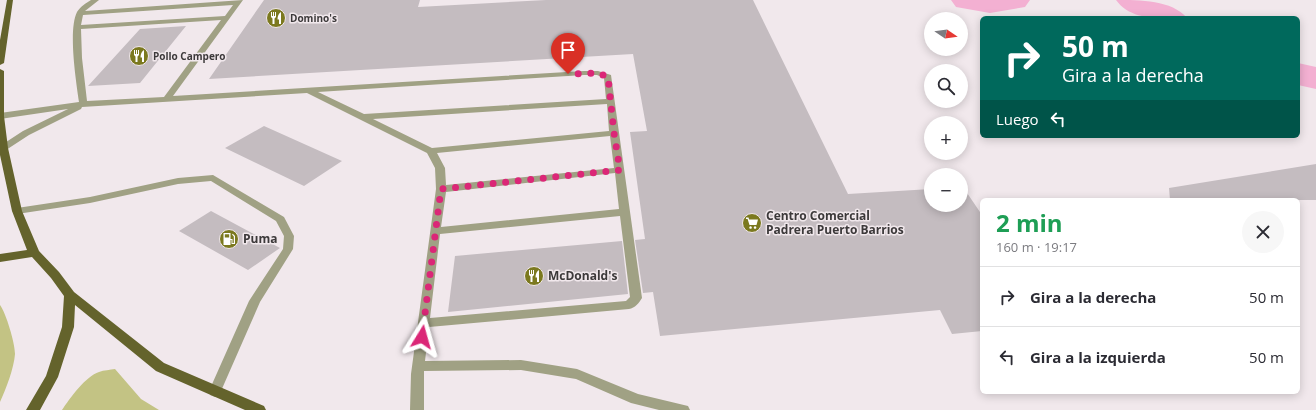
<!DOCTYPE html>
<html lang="es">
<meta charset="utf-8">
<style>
:root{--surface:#fff;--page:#f7f7f7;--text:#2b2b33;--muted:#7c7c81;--line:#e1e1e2}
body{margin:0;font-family:"Open Sans",sans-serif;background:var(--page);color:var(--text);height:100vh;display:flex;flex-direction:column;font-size:15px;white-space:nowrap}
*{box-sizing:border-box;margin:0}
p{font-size:13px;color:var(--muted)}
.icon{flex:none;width:22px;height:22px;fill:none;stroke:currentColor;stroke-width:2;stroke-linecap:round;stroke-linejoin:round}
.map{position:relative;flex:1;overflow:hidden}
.details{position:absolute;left:980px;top:198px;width:320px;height:196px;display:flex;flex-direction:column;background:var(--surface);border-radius:6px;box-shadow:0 2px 10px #0003}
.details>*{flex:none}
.guide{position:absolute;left:980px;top:16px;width:320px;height:122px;border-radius:6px;box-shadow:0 2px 10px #0003;background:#00695c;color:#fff;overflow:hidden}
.needle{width:26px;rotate:103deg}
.controls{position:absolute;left:924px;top:12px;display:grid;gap:8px}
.controls a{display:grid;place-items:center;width:44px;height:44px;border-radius:50%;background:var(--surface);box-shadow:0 2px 10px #0003;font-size:20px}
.pin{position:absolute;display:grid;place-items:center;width:34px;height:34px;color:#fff;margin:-41px -17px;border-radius:50% 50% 50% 0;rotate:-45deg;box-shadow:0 0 4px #0007}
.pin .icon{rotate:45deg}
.me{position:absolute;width:44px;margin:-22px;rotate:8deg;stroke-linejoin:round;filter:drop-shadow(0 0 3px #0008)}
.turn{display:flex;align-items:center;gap:14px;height:84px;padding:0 16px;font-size:18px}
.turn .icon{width:52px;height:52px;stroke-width:2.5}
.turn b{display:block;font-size:28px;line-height:34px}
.then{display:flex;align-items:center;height:38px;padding:0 16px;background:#0003;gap:8px;font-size:15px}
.round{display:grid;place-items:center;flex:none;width:42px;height:42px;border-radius:21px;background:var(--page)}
.headline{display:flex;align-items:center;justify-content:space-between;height:68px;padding:0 16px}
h1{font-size:24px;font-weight:700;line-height:30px;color:#1e9e55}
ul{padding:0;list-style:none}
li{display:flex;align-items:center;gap:12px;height:60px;padding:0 16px;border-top:1px solid var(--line)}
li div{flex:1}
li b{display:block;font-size:15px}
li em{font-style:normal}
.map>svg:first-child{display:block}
.green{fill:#c3c384}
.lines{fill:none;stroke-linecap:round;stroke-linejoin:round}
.river{fill:#f3b0d2;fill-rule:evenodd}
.building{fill:#c4bcc0}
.service{fill:#a0a184;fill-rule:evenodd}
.primary{fill:#64632c;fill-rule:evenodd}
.route{stroke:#db2777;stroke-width:7;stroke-dasharray:0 12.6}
.labels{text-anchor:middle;stroke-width:3;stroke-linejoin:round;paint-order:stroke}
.far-poi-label{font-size:10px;font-weight:bold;fill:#3c393a;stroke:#f1e8ec;text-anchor:start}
.poi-label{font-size:12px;font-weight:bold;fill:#3c393a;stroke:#f1e8ec;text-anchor:start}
</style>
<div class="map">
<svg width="1316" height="410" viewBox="0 0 1316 410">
<rect width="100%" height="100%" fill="#f1e8ec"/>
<path class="green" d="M0,305C6,313 15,343 15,354C14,368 6,389 0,402Z
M115,369L141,399L159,410H62C70,398 86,376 99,372C104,370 110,370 115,369Z"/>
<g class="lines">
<path class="river" d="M951,0H1030L1025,7L990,13L956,7Z
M1116,0C1140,0 1172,0 1187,18C1163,18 1132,22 1116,0Z
M1298,63L1316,67V89L1298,85Z"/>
</g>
<path class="building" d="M264,0H420L418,7L546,0H753L848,194L931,189V205H961V187H963L982,215V331L952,334L940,310L660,336L653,292L643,293L635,240L645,239L630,132L647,131L633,54L209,79Z
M186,26L140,83L88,86L140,29Z
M264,126L342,161L304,186L225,148Z
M1316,164V200H1170L1169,188Z
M211,211L280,248L248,270L179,231Z
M622,241L628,294L448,312L455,256Z"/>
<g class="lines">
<path class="service" d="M91,0H99L85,11L243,0L173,96L584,71H598L611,75L642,298C639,303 635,308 629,309L429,327L425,361L521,360L577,369L638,394L688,406L690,410H659L631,403L576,379L521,370L424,371V410H410L411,374L436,189L435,168L427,153L307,93L82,107L81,109L29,135L6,150H0V146L23,131L68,109L0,119V113L79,102C76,81 68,30 77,12C80,7 86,3 91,0ZM233,5L225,16L81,25L83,15ZM221,20L164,97L87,101L82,58L81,29ZM584,75H597L604,78L606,99L364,114L318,92ZM607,104L609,131L432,148L373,119ZM610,136L614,168L446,185L445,168L437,153ZM615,173L619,209L441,227L446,192ZM620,216L630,297L626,301L430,318L440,234Z
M213,175L284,217L294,236L293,249L260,302L221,391L220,395L215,397L210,395L209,391L249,301L283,249L284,236L276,221L211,181L178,184L90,203L17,214L12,211L17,208L90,197L178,178Z"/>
<path class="primary" d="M7,0H13L4,63L0,65V40Z
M0,69L4,71V116L8,148L22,211L39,251L59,272L74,292L164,363L264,406L266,410H245L156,371L75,305L74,327L58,377L40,410H26L46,376L62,327L64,296L51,278L32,257L0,262V254L27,250L12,211L0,155Z"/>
</g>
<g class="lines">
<path class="route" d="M422,337L441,189L620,170L614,133L608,77L598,73L568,74"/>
</g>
<defs>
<g id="restaurant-disc" transform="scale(1)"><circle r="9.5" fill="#7b791f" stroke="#f1e8ec"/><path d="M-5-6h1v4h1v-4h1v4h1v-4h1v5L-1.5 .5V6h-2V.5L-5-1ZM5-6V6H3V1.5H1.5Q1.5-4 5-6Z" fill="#fff"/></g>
<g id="supermarket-disc" transform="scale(1)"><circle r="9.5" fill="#7b791f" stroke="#f1e8ec"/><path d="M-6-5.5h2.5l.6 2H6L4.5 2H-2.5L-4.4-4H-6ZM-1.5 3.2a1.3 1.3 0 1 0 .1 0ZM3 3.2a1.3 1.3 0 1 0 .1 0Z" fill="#fff"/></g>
<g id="fuel-disc" transform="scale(1)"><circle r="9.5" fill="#7b791f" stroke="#f1e8ec"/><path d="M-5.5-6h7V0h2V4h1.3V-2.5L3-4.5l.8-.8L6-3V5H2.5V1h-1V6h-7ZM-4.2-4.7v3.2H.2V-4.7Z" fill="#fff"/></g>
</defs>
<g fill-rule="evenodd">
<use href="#restaurant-disc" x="276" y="18"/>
<use href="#restaurant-disc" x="139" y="56"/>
<use href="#supermarket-disc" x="752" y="223"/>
<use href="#fuel-disc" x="229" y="239"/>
<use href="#restaurant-disc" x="534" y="276"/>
</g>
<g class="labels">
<g class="far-poi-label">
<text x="290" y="22">Domino's</text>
<text x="153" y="60">Pollo Campero</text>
</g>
<g class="poi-label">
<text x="766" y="220">Centro Comercial<tspan x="766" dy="14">Padrera Puerto Barrios</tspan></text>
<text x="243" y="243">Puma</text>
<text x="548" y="280">McDonald's</text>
</g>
</g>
</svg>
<div class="controls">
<a><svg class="needle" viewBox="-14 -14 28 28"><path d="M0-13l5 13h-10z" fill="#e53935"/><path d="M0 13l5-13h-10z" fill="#7c7c81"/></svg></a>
<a><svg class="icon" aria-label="search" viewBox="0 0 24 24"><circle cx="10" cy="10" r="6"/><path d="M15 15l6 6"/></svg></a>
<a>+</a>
<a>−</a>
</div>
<div class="pin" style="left:568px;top:74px;background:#d93025"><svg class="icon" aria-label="arrive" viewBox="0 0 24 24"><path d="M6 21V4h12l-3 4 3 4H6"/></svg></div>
<svg class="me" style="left:422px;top:337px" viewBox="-20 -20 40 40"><path d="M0-17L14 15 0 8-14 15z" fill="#db2777" stroke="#fff" stroke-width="4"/></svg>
<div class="guide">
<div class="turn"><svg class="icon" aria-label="right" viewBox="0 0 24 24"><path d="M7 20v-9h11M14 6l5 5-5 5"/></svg><div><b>50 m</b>Gira a la derecha</div></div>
<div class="then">Luego<svg class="icon" aria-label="left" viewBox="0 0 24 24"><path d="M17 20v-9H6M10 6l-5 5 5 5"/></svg></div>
</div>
<section class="details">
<div class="headline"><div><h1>2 min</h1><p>160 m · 19:17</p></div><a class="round"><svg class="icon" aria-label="close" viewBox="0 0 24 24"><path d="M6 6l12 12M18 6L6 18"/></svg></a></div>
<ul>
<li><svg class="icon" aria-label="right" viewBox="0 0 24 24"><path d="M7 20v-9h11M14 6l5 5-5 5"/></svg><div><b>Gira a la derecha</b></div><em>50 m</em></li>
<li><svg class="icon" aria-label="left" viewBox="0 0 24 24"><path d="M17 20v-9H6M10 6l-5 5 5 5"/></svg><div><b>Gira a la izquierda</b></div><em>50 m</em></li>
</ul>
</section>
</div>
